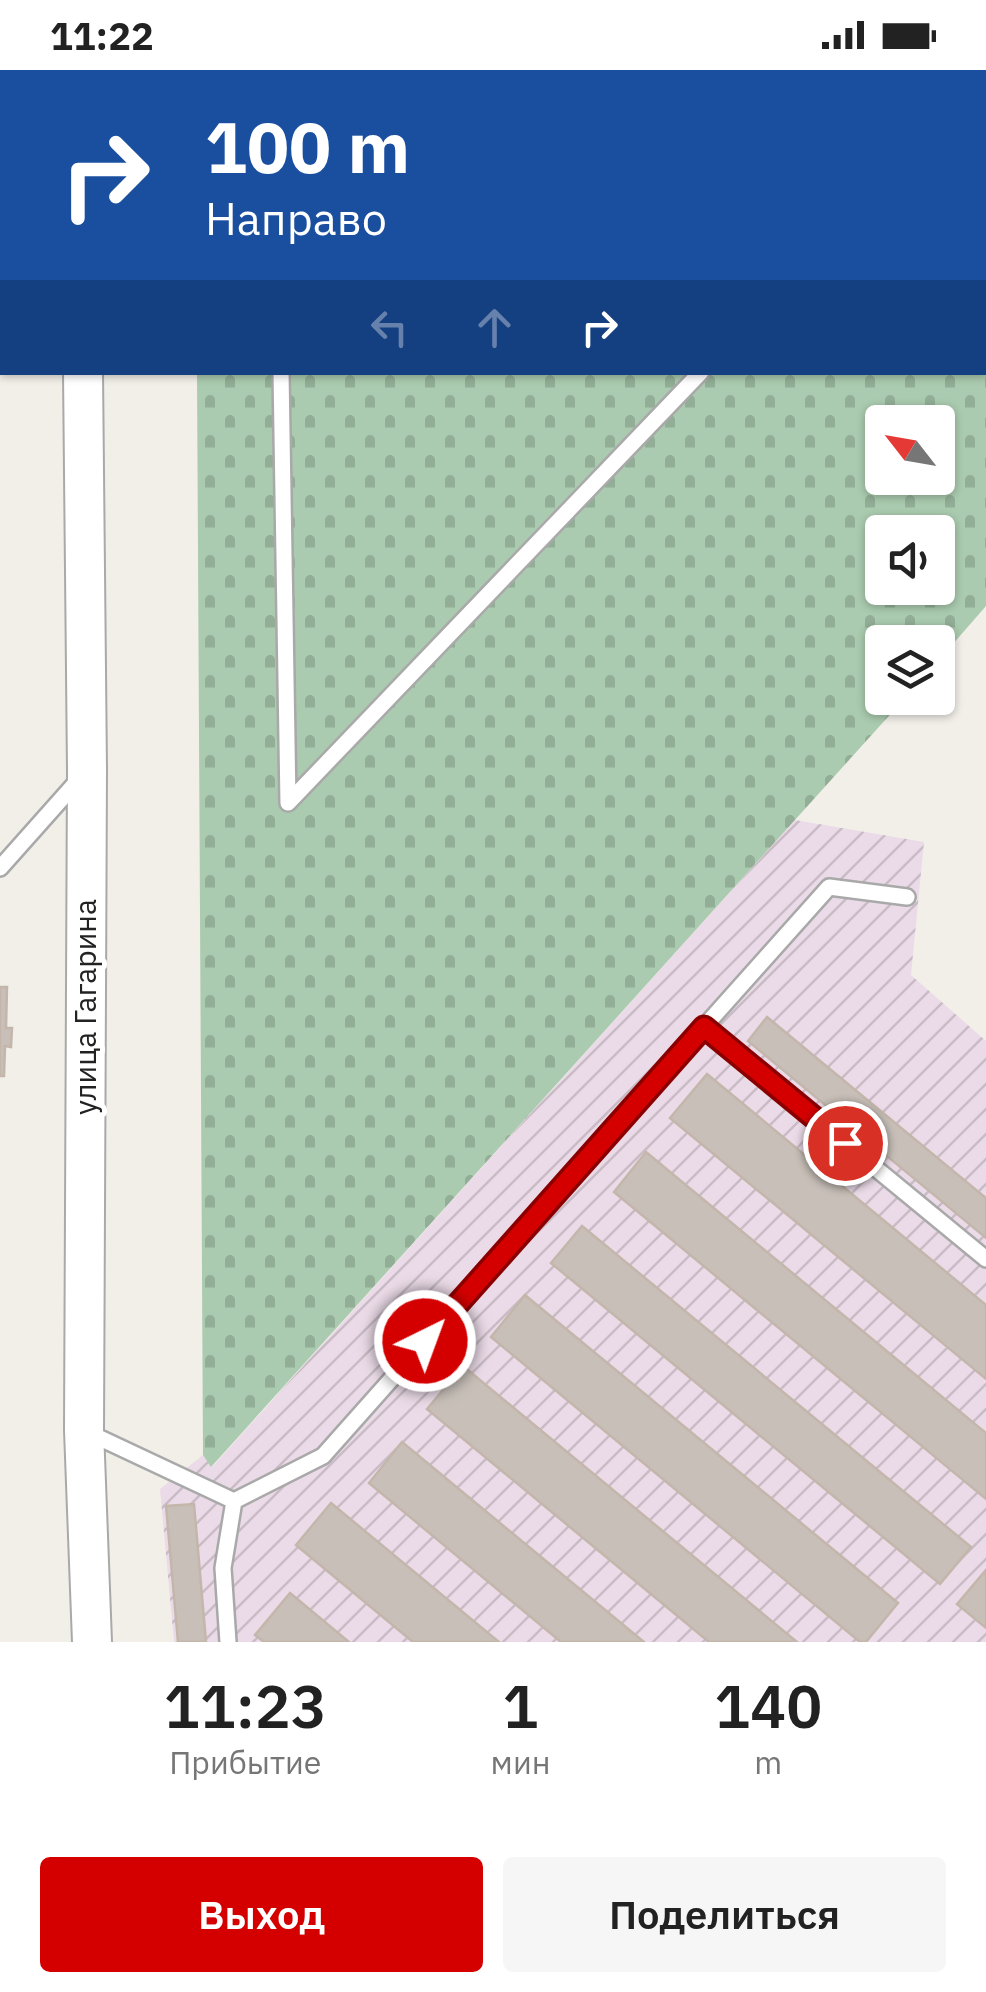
<!DOCTYPE html>
<html lang="ru">
<meta charset="utf-8">
<style>
:root{--surface:#fff;--page:#f6f6f6;--text:#222;--muted:#767676;--accent:#d40000}
body{margin:0;font-family:"IBM Plex Sans",sans-serif;background:var(--page);color:var(--text);height:100vh;display:flex;flex-direction:column;font-size:38px;white-space:nowrap}
*{box-sizing:border-box;margin:0}
p{font-size:32px;color:var(--muted)}
.icon{flex:none;width:55px;height:55px;fill:none;stroke:currentColor;stroke-width:2;stroke-linecap:round;stroke-linejoin:round}
.map{position:relative;height:1572px;overflow:hidden}
.side{display:flex;flex-direction:column;background:var(--surface);flex:1}
.side>*{flex:none}
.banner{position:absolute;left:0px;top:0px;width:988px;height:305px;box-shadow:0 2px 8px #0004;background:#1a4fa0;color:#fff;overflow:hidden}
.needle{width:65px;rotate:301deg}
.controls{position:absolute;left:865px;top:335px;display:grid;gap:20px}
.controls a{display:grid;place-items:center;width:90px;height:90px;border-radius:10px;background:var(--surface);box-shadow:0 2px 8px #0004;font-size:50px}
.pin{position:absolute;display:grid;place-items:center;width:85px;height:85px;color:#fff;margin:-42px;border:5px solid #fff;border-radius:50%;box-shadow:0 2px 10px #0007}
.me{position:absolute;width:110px;margin:-55px;rotate:42deg;stroke-linejoin:round;filter:drop-shadow(0 0 8px #0008)}
.turn{display:flex;align-items:center;gap:35px;height:210px;padding:0 40px;font-size:45px}
.turn .icon{width:130px;height:130px;stroke-width:2.5}
.turn b{display:block;font-size:70px;line-height:85px}
.lanes{display:flex;align-items:center;height:95px;padding:0 40px;background:#0003;justify-content:center;gap:50px;direction:ltr}
.lanes .off{opacity:.35}
.eta{display:flex;justify-content:space-evenly;align-items:center;height:170px;text-align:center}
.eta b{font-size:60px;font-weight:600;line-height:70px}
.primary-button{display:flex;gap:20px;margin-top:auto;padding:20px 40px}
.primary-button a{flex:1;height:115px;border-radius:10px;background:var(--accent);color:#fff;font-size:40px;font-weight:600;line-height:115px;text-align:center}
.primary-button a+a{background:var(--page);color:var(--text)}
.status{display:flex;justify-content:space-between;align-items:center;height:70px;padding:0 50px;background:var(--surface);direction:ltr}
.status svg{height:28px;fill:currentColor}
.map>svg:first-child{display:block}
.industrial{fill:url(#industrial-furrows)}
.cemetery{fill:url(#cemetery-stones);fill-rule:evenodd}
.building{fill:#c7bfb8;stroke:#c4b6ab;stroke-width:2.5}
.lines{fill:none;stroke-linecap:round;stroke-linejoin:round}
.service-casing{stroke:#a9a9a9;stroke-width:20}
.tertiary-casing{stroke:#a9a9a9;stroke-width:42}
.service{stroke:#fff;stroke-width:15}
.tertiary{stroke:#fff;stroke-width:38}
.route-casing{stroke:#8a0000;stroke-width:25}
.route{stroke:#d40000;stroke-width:18}
.labels{text-anchor:middle;stroke-width:10;stroke-linejoin:round;paint-order:stroke}
.street-label{font-size:30px;fill:#222;stroke:#fff}
</style>
<div class="status"><b>11:22</b><svg viewBox="0 0 49 12"><path d="M0 12V9h3v3zM5 12V6h3v6zM10 12V3h3v9zM15 12V0h3v12zM26 1h20v11H26zM47 4h2v5h-2z"/></svg></div>
<div class="map">
<svg width="986" height="1572" viewBox="0 0 986 1572">
<defs>
<pattern id="industrial-furrows" width="10" height="10" patternUnits="userSpaceOnUse" patternTransform="scale(2.5)"><rect width="10" height="10" fill="#ebdbe8"/><path d="M-1 1l2-2M0 10L10 0M9 11l2-2" fill="none" stroke="#c9bcc7"/></pattern>
<pattern id="cemetery-stones" width="16" height="16" patternUnits="userSpaceOnUse" patternTransform="scale(2.5)"><rect width="16" height="16" fill="#aacbaf"/><path d="M2 7V4a2 2 0 0 1 4 0v3zM10 15v-3a2 2 0 0 1 4 0v3z" fill="#92ae96"/></pattern>
</defs>
<rect width="100%" height="100%" fill="#f2efe9"/>
<path class="industrial" d="M795,750L924,772L911,905L986,971V1572H174L160,1419L203,1385L212,1397Z"/>
<path class="cemetery" d="M195,0H986V536L938,591V572H882V628H905L211,1397L203,1385L197,303L985,302V2ZM882,352H938V408H882ZM882,462H938V518H882Z"/>
<path class="building" d="M0,917H7L6,958H12L11,977L5,976L4,1006H0Z
M767,947L986,1128V1168L748,971Z
M707,1004L986,1235V1309L670,1048Z
M646,1082L986,1363V1429L614,1122Z
M582,1156L971,1477L940,1514L551,1193Z
M525,1225L898,1533L866,1572H860L491,1267Z
M463,1296L797,1572H709L427,1339Z
M402,1372L644,1572H561L369,1413Z
M331,1433L499,1572H413L296,1475Z
M194,1434L206,1572H178L166,1436Z
M986,1500V1558L957,1534Z
M290,1523L349,1572H264L255,1565Z"/>
<g class="lines">
<g class="service-casing">
<path id="service" d="M275,0V2
M571,2L574,0
M977,2L980,0
M985,21L986,22
M281,302L288,733
M288,733L701,302
M0,798L81,707
M704,957L829,817L907,827
M85,1361L234,1431L223,1498L228,1572
M234,1431L323,1386L704,957L986,1189"/>
</g>
<g class="tertiary-casing">
<path id="tertiary" d="M79,0V2
M83,302L87,700L84,1360L92,1572"/>
</g>
<use href="#service" class="service"/>
<use href="#tertiary" class="tertiary"/>
</g>
<g class="lines">
<g class="route-casing">
<path id="route" d="M425,1271L704,957L845,1073"/>
</g>
<use href="#route" class="route"/>
</g>
<g class="labels">
<g class="street-label">
<text transform="translate(86 937) rotate(-90)" y="10">улица Гагарина</text>
</g>
</g>
</svg>
<div class="controls">
<a><svg class="needle" viewBox="-14 -14 28 28"><path d="M0-13l5 13h-10z" fill="#e53935"/><path d="M0 13l5-13h-10z" fill="#767676"/></svg></a>
<a><svg class="icon" aria-label="sound" viewBox="0 0 24 24"><path d="M4 9h4l5-4v14l-5-4H4zM17 9q2 3 0 6"/></svg></a>
<a><svg class="icon" aria-label="layers" viewBox="0 0 24 24"><path d="M12 4l9 5-9 5-9-5zM3 14l9 5 9-5"/></svg></a>
</div>
<div class="pin" style="left:845px;top:1073px;background:#d93025"><svg class="icon" aria-label="arrive" viewBox="0 0 24 24"><path d="M6 21V4h12l-3 4 3 4H6"/></svg></div>
<svg class="me" style="left:425px;top:1271px" viewBox="-20 -20 40 40"><circle r="17" fill="#d40000" stroke="#fff" stroke-width="3"/><path d="M0-11L8 9 0 5-8 9z" fill="#fff"/></svg>
<div class="banner">
<div class="turn"><svg class="icon" aria-label="right" viewBox="0 0 24 24"><path d="M7 20v-9h11M14 6l5 5-5 5"/></svg><div><b>100 m</b>Направо</div></div>
<div class="lanes"><svg class="icon off" aria-label="left" viewBox="0 0 24 24"><path d="M17 20v-9H6M10 6l-5 5 5 5"/></svg><svg class="icon off" aria-label="ahead" viewBox="0 0 24 24"><path d="M12 20V5M6 11l6-6 6 6"/></svg><svg class="icon" aria-label="right" viewBox="0 0 24 24"><path d="M7 20v-9h11M14 6l5 5-5 5"/></svg></div>
</div>
</div>
<section class="side">
<div class="eta">
<div><b>11:23</b><p>Прибытие</p></div>
<div><b>1</b><p>мин</p></div>
<div><b>140</b><p>m</p></div>
</div>
<div class="primary-button"><a>Выход</a><a>Поделиться</a></div>
</section>
